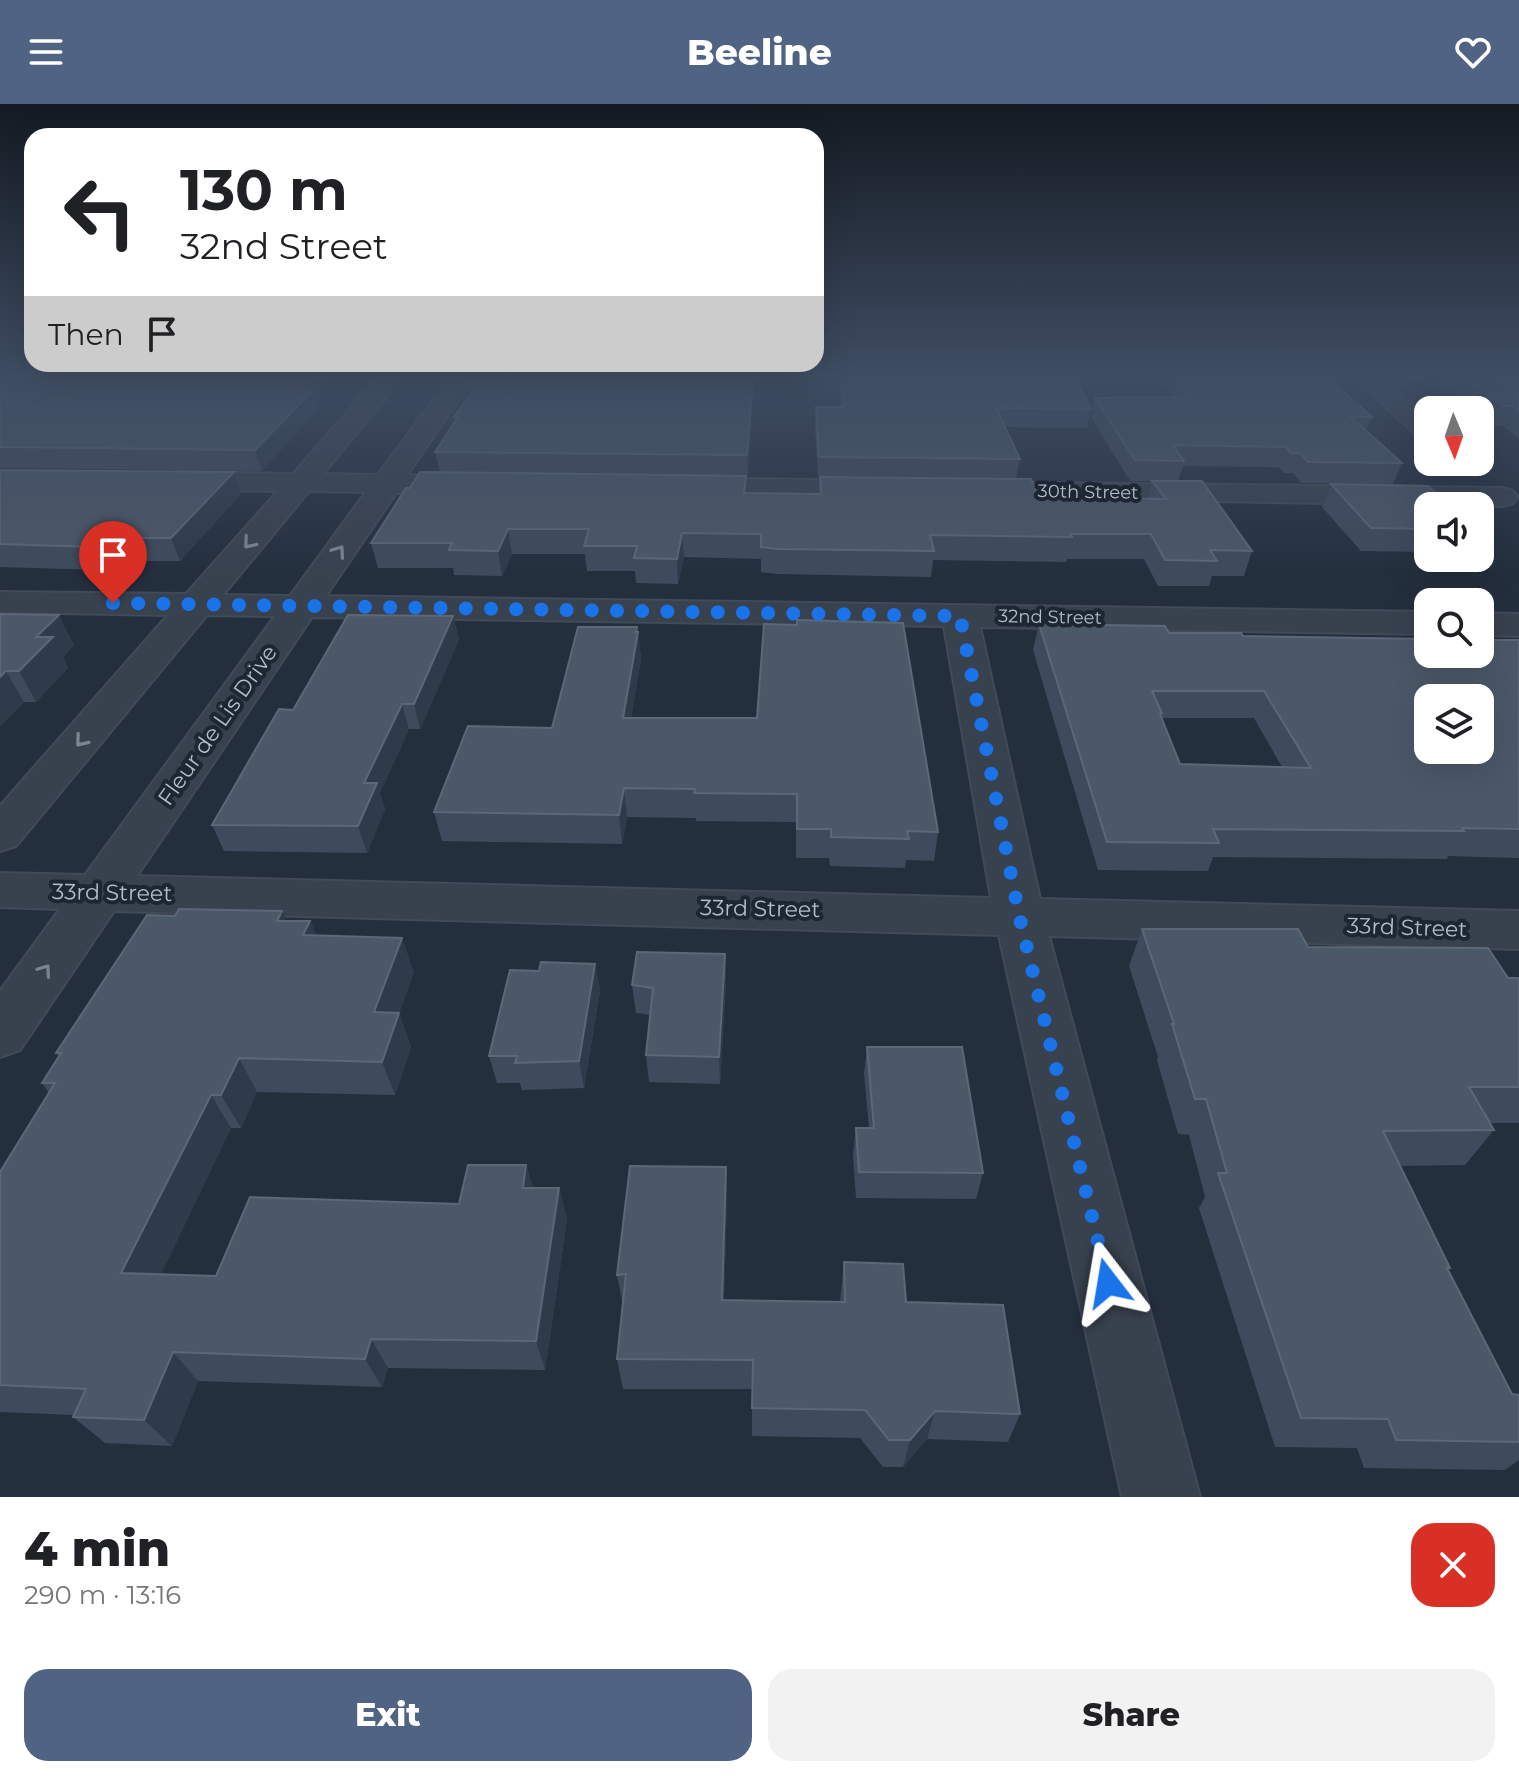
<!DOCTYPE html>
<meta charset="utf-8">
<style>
:root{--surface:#fff;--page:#f2f2f2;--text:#202124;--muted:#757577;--accent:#506383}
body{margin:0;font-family:Montserrat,sans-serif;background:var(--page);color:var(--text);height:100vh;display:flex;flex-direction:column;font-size:30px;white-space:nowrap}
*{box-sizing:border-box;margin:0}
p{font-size:26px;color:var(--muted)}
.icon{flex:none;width:44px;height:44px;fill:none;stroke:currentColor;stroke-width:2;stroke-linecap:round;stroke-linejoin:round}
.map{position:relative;height:1393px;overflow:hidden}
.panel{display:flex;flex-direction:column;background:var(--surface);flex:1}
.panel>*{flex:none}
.guide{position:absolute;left:24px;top:24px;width:800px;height:244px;border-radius:24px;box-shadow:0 8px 32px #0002;background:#fff;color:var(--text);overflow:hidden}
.needle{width:52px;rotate:178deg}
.buttons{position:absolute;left:1414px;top:292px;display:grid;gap:16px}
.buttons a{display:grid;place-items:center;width:80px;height:80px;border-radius:16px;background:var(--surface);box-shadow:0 8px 32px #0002;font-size:40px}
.pin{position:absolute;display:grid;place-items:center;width:68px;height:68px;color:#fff;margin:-82px -34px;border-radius:50% 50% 50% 0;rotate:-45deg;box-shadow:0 0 8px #0007}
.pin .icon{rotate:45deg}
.me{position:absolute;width:88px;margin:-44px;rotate:346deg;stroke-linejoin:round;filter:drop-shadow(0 0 6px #0008)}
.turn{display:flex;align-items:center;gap:28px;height:168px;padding:0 24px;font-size:36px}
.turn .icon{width:104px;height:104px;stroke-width:2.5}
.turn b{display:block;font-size:56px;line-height:68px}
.then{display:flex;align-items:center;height:76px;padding:0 24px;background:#0003;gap:16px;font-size:30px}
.round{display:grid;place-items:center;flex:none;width:84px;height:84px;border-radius:24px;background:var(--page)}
.summary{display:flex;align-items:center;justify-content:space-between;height:136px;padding:0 24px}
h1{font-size:48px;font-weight:800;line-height:60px}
.button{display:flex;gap:16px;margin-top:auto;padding:16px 24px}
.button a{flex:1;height:92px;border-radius:24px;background:var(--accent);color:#fff;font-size:32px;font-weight:800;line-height:92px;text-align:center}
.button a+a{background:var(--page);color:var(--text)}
header{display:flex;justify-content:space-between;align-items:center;height:104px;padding:0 24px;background:var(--accent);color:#fff;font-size:36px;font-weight:800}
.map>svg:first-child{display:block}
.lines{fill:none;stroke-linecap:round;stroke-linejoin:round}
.minor-casing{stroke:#414a57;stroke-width:4}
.minor{fill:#38414e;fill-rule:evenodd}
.wall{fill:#3f4b5c;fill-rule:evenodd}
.shaded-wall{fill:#2f3b4b}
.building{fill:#4b5868;stroke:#5c6777;stroke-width:2;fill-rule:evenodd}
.oneway{stroke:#7c8592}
.route{stroke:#1a73e8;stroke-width:14;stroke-dasharray:0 25.2}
.labels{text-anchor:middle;stroke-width:8;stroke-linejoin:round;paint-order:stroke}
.far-street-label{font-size:18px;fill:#b4bcc9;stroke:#1d2633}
.street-label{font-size:22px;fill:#b4bcc9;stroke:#1d2633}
</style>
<header><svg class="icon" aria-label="menu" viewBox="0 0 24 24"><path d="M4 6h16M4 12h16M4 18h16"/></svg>Beeline<svg class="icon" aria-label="heart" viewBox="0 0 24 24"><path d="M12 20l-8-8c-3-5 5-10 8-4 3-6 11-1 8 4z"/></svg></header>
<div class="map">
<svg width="1519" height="1393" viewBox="0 0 1519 1393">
<rect width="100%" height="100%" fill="#242f3e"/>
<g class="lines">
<g class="minor-casing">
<path id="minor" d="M378,273H403L323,370L378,371L450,273H474L407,371L474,372L484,375L488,381L484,387L474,390L396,389L326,492L1428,508V530L980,523L1040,795L1519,807V845L1049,832L1200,1393H1122L999,831L114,807L20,946L0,953V887L60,805L0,803V769L85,771L275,512L207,511L16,742L0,747V702L168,511L0,508V488L186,490L278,387L178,386L168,383L164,377L168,371L178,368L293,370ZM309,387L366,388L290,492L223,491ZM312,513L944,522L991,794L137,772Z
M1353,273H1379L1428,314V335L1419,333Z
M686,374L878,377L888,380L892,386L888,392L878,395L676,389L672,383L676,377Z
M978,378L1503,384L1513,387L1518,393L1513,399L1503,402L968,393L963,387L968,381Z
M1480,509L1519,510V532L1480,531Z"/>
</g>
<use href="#minor" class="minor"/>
</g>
<path class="wall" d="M0,273L315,296L318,305L262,367L0,364Z
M755,273L748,372H746V389L820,390V373H818L815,322L816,303H841L838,273H1074L1091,305L1087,324L1005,323L1020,355L1016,375L1039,393L1148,395L1152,377L1252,447L1244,472H1212L1209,482H1158L1144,455H1067L1066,458L933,456L931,473L777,470L761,468V455L684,453L678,480L636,479L635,467H587L585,450H512L502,472L454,471L453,464H378L371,439L410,384L440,368L435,348L455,318L454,313Z
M1158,273H1327L1372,313L1366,327L1402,359L1393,380L1301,379L1293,369H1284L1279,363L1183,362L1178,377H1130L1091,313L1095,294L1173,293Z
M1431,273H1519V335L1503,322H1493L1480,312V306H1472Z
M0,366L234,368L241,390L180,457H113L104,466L0,463Z
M1331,380L1428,402V448L1361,447L1322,403Z
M0,510L74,541L63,553L68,564L36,598H24L0,622Z
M453,512L459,536L420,625H409L380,689L385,705L367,749L224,747L212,721Z
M1039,520L1169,529L1243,532L1519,536V754L1448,752L1447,755L1213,753L1208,767L1098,766L1033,546ZM1162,614H1254L1282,663L1180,660Z
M637,523L641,555L631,614L938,728L934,757L906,756L905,764L830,762L829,754H796V718L696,717V714L627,713L622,740L442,737L434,708L552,624Z
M287,817H310L316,831L414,868L399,909L411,943L395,991L257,988L241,1024H231L161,1170L216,1172L459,1100L526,1061L533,1084H559L567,1116L545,1266L388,1264L382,1283L198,1277L172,1342L105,1339L73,1313L74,1311L0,1308V1068L49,989L42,979L59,952L56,949Z
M1142,825L1308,843L1508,874H1519V1019H1490L1494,1026L1465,1061L1400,1062L1450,1164L1448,1167L1519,1338V1356L1505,1366L1364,1364L1357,1344L1275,1343L1199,1104L1205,1093L1189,1031L1178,1030L1157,956L1158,953L1129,862Z
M725,850L726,877L720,980L649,978L646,951L650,911L636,909L632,881Z
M595,860L600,887L584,984L522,986L520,979H497L489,952L539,867Z
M867,943L983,1069L976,1095L856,1094L853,1051L856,1024H869L864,970Z
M726,1063L727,1096L724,1196L840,1198L844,1158L906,1198L1020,1310L1008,1338L927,1335L903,1363H883L860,1334L752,1332V1285H623L617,1255L623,1201L617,1171Z"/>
<path class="shaded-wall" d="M314,273H336L315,296L318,305L262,367L255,346L301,285Z
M753,273H755L748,372L747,351Z
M234,368L241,390L180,457L171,434Z
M508,425L512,450L502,472L498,447Z
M682,429L684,453L678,480L677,455Z
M103,434L113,457L104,466L93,443Z
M59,511L74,541L63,553L68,564L36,598L19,567L36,533Z
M453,512L459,536L420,625L414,600Z
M637,523L638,533V528L641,555L626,642L623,614Z
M6,567L24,598L0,622V573Z
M402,600L409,625L380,689L385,705L367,749L358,722L364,679Z
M624,684L627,713L622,740L619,711Z
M282,807L297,840L277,817Z
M310,817L324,851L303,831Z
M402,834L414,868L399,909L411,943L395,991L382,958L374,908Z
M725,850L726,877L720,980L719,953Z
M595,860L600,887L584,984L579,957Z
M239,954L257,988L241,1024L221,991Z
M211,991L231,1024L147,1199L121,1169Z
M526,1061L535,1093L523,1084Z
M726,1063L727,1096L723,1226L722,1196Z
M559,1084L567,1116L545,1266L536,1237Z
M371,1235L388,1264L382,1283L365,1255Z
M173,1248L198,1277L172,1342L144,1316Z
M935,1307L927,1335L903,1363L910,1336Z"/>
<path class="building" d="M0,273H314L301,285L313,286L255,346L0,343Z
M481,273H753L747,351L435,348L458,313H454Z
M841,273H1074L1091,305L996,304L1020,355L819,353L816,303H844Z
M1177,273H1327L1372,313H1351L1402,359L1308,358L1300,349H1291L1286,343L1173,341L1184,357L1135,356L1095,294L1193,293Z
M1464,273H1519V307L1512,302H1503Z
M0,366L234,368L171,434H103L93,443L0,440Z
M420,368L746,372L744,389L821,390L820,373L1031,375L1039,393L1166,395L1152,377H1202L1252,447L1210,446L1217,457L1165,456L1151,430H1070L1072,433L930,431L934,447L778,445L761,443V430L682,429L677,455L634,454L637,442H584L589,425H508L498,447L449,446L452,439H371L406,384H410Z
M1331,380L1428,382L1451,402H1428V425L1371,424Z
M0,510L59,511L36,533H53L19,567H6L0,573Z
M348,511L453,512L414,600H402L364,679H377L358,722L212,721L279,605L293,606Z
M797,516L903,519L938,728L907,727L909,735L831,733V725H797V690L694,689L695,685L624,684L619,711L434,708L468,622L552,624L578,523H637L636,528H638L623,614H757L764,520L797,521Z
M1039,520L1165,522L1169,529H1241L1243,532L1428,535V550H1480V536H1519V725L1462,724L1464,727L1213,725L1219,739L1107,738ZM1152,587H1264L1311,664L1180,660L1160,610L1162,609ZM1428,594H1480V646H1428Z
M179,805L282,807L277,817H310L303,831L402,834L374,908L399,909L382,958L239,954L221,991H211L121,1169L216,1172L250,1093L459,1100L468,1061H526L523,1084H559L536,1237L371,1235L365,1255L173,1248L144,1316L73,1313L86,1285L0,1281V1068L55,979H42L61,949H56L147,811L175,812Z
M1142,825H1298L1308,843L1488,844L1508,874H1519V983H1469L1494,1026L1383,1027L1450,1164H1447L1512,1290L1519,1291V1338L1396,1336L1388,1315L1301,1314L1218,1069H1227L1206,995H1195L1172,920H1174Z
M637,848L725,850L719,953L646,951L653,884L632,881Z
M541,858L595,860L579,957L515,959L517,952H489L510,866L539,867Z
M867,943H962L983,1069L859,1068L856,1024H874Z
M630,1062L726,1063L722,1196L845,1198L844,1158L903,1160L906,1198L1003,1201L1020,1310L935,1307L910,1336H889L865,1306L752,1304L753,1256L617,1255L626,1170L617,1171Z"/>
<defs><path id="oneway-chevron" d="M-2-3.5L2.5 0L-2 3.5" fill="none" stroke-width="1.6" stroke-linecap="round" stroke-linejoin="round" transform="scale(2)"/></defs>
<g class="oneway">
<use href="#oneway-chevron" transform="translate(249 439) rotate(130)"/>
<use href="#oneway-chevron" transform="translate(339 447) rotate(-55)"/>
<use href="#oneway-chevron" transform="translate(81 637) rotate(130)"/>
<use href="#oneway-chevron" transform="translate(45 866) rotate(-55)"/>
</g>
<linearGradient id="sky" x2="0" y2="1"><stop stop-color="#141a22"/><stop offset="0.58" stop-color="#3f4d63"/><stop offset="1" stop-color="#3f4d63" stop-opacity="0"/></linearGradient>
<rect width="1519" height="468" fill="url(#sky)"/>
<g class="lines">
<path class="route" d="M113,499L960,512L1019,811L1108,1179"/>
</g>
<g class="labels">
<g class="far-street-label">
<text transform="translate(1088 388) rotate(1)" y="6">30th Street</text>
<text transform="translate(1050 513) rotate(1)" y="6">32nd Street</text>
</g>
<g class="street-label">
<text transform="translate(217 621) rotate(-55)" y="8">Fleur de Lis Drive</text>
<text transform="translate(112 788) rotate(1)" y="8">33rd Street</text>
<text transform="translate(760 804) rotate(1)" y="8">33rd Street</text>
<text transform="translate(1407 823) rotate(2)" y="8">33rd Street</text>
</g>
</g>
</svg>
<div class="buttons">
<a><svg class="needle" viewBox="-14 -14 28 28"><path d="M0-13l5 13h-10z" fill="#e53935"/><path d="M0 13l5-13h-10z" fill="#757577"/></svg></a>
<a><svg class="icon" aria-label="sound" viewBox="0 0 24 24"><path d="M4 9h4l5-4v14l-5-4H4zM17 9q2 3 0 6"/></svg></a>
<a><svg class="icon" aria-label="search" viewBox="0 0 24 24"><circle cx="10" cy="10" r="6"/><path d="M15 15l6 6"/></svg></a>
<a><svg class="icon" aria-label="layers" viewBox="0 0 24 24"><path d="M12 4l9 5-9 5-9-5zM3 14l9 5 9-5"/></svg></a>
</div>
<div class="pin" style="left:113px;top:499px;background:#d93025"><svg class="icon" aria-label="arrive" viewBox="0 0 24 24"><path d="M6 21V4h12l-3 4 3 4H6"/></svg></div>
<svg class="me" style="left:1108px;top:1179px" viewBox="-20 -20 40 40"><path d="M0-17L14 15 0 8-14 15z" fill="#1a73e8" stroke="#fff" stroke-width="4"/></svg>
<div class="guide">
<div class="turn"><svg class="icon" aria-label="left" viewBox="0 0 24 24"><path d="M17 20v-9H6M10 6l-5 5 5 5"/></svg><div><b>130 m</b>32nd Street</div></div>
<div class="then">Then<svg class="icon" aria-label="arrive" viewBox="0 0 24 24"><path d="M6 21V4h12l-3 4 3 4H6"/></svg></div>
</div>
</div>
<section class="panel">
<div class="summary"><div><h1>4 min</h1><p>290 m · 13:16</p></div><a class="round" style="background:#d93025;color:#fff"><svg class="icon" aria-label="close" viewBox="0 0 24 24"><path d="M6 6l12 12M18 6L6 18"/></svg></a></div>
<div class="button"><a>Exit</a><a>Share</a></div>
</section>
